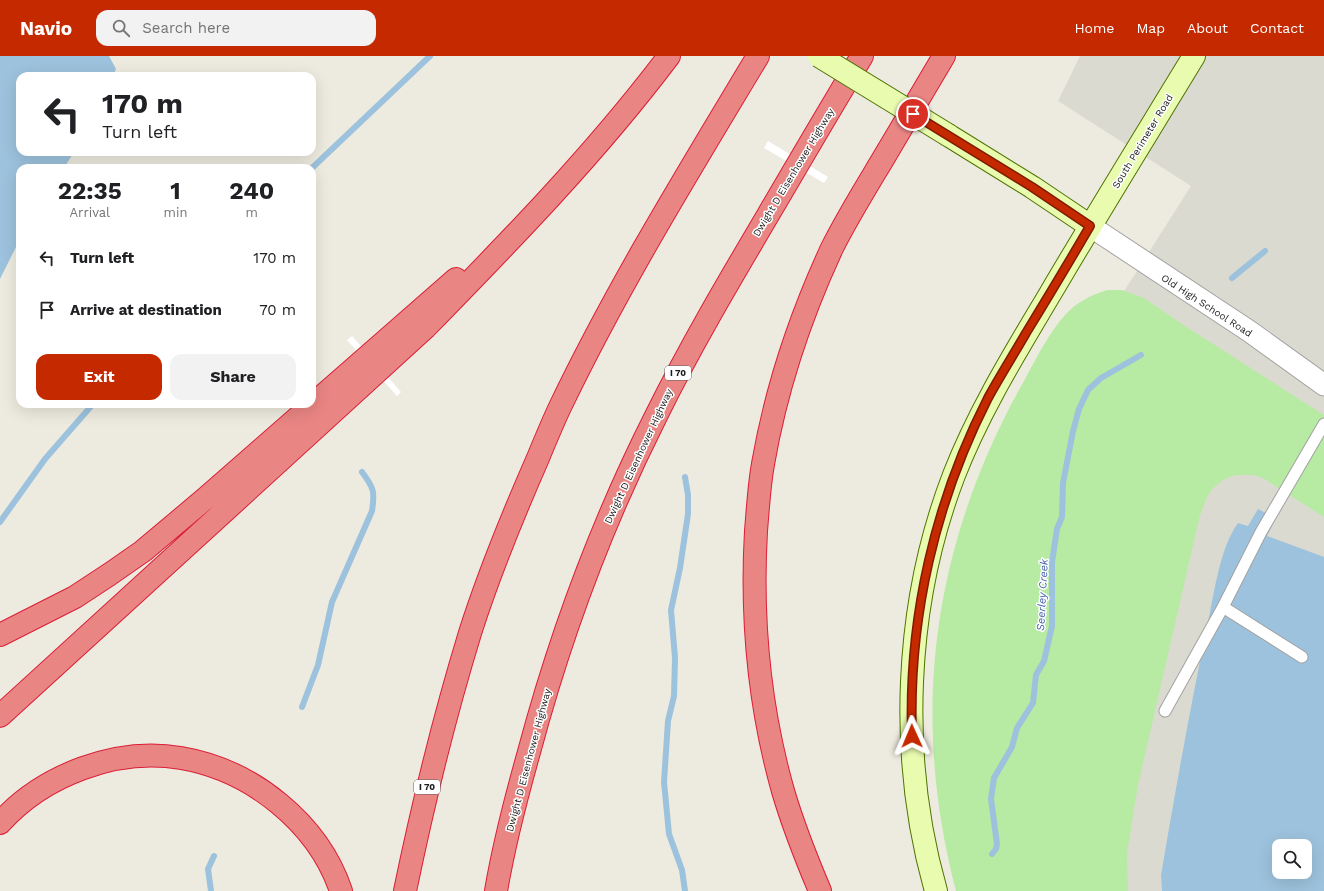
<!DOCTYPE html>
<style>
:root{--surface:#fff;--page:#f2f2f2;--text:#202124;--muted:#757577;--accent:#c52900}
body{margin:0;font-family:"Work Sans",sans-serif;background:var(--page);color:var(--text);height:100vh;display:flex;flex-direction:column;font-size:15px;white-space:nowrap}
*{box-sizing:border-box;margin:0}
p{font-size:13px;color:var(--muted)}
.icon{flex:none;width:22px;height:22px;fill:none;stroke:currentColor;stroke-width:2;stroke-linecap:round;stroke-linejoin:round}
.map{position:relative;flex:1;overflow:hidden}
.side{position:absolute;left:16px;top:108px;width:300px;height:244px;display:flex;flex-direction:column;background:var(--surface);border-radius:12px;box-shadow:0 4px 16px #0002}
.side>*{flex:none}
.hud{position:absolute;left:16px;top:16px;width:300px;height:84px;border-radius:12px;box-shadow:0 4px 16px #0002;background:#fff;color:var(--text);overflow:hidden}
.tools{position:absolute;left:1272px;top:783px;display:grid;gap:8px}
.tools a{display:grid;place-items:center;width:40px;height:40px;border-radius:8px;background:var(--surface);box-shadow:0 4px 16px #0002;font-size:20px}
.pin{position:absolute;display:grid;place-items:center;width:34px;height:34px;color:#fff;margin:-17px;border:2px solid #fff;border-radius:50%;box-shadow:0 1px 4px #0007}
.me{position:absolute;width:44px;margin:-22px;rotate:359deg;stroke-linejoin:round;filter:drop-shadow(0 0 3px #0008)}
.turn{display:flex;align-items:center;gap:14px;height:84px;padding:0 20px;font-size:18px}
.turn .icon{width:52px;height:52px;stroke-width:2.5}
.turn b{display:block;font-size:28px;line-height:34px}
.eta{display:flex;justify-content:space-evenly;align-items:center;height:68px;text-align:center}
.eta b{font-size:24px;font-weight:700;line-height:28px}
.action{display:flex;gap:8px;margin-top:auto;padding:8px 20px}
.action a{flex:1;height:46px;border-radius:12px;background:var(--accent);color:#fff;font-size:16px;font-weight:700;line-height:46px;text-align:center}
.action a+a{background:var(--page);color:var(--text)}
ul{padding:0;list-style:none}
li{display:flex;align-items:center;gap:12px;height:52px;padding:0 20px}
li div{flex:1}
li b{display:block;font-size:15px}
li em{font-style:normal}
header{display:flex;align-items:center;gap:24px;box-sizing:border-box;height:56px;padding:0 20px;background:var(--accent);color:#fff}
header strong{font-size:19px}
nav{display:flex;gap:22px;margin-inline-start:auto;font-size:14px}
.search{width:280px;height:36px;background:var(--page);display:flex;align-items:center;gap:10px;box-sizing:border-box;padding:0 14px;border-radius:12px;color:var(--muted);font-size:15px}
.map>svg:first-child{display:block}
.airport{fill:#dbdad1;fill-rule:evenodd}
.grass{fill:#b7eaa2}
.water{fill:#9dc2dd;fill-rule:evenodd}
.pier{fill:#fff}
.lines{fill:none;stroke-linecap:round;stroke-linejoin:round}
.stream{stroke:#9dc2dd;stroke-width:6}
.lane-casing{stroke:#a2a2a2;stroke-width:13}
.street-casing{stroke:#a2a2a2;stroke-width:23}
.secondary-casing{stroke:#4f7301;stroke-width:24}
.highway-casing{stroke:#db1d37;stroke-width:24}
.lane{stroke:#fff;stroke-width:11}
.street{stroke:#fff;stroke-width:21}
.secondary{stroke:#e8fbaf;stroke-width:22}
.highway{stroke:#e98583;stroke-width:22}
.secondary-bridge-casing{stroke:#4f7301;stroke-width:24;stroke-linecap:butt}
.secondary-bridge{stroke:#e8fbaf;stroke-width:22}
.route-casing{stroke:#801b00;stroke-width:10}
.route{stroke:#c52900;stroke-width:7}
.labels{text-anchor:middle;stroke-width:3;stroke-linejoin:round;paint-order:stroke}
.shield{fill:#fff;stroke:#5f5f5f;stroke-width:1}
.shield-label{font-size:9px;font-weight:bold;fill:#1b1b1b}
.street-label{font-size:10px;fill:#1b1b1b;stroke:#fff}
.water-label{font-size:11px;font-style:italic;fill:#4563ad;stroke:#fff}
</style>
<header>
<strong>Navio</strong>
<div class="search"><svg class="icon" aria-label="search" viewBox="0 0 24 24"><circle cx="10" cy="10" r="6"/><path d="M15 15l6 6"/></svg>Search here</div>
<nav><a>Home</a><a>Map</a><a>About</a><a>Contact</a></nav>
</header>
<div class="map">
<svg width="1324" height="835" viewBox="0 0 1324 835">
<rect width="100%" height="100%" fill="#edebdf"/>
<path class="airport" d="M1080,0H1324V835H1006L1093,284L1191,130L1058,45ZM1279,790H1305V816H1279Z"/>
<path class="grass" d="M1108,234H1122L1144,242L1185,270L1324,359V461L1263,422L1254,419H1235L1223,424L1212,433L1206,443L1200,459L1138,729L1127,797L1128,835H956C909,656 933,486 1024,325C1036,303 1055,264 1076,249C1086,242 1096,237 1108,234Z"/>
<path class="water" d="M0,0H109L116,13L113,20H20V96H74L64,112H20V183L0,223Z
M1258,453L1276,462L1267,480L1324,501V835H1162L1161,819C1175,736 1190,653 1207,571C1214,540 1219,493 1238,467L1248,470ZM1279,790H1305V816H1279Z"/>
<path class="pier" d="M768,85L828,121L824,127L764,92Z
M352,280L401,336L397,340L347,284Z"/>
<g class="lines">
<path class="stream" d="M312,112L430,0
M1232,222L1265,195
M0,466L45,403L93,348
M302,651L318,609L332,546L372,455C375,436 374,432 362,416
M992,798L996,793L997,788L991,743L994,722L1012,691L1017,672L1033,647L1036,619L1044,605L1052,570V506L1057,473L1062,461L1063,427L1073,375L1079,353L1088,334L1101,322L1141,299
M211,835L208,813L214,800
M685,835L682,814L669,778L664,726L668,665L674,640L675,602L671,554L680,512L688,458V439L685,421"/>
<g class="lane-casing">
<path id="lane" d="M1223,551L1302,601
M1165,655L1223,551L1261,476L1324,368"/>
</g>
<g class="street-casing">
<path id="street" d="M1090,170L1249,275L1324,329"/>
</g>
<g class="secondary-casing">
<path id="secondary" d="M948,79L1032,131L1090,170
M936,835C898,702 904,549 954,419C979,355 1015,297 1050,238C1097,158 1146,79 1194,0"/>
</g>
<g class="highway-casing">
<path id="highway" d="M0,579L75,541L110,518L143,495L206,442L456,223
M0,660L425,272C510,185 596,97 669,0
M0,767C43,719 116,691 181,702C252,714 318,767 341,835
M405,835C423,748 444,662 470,577C489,517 513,459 538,402C545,385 552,368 560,351C618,230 689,115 758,0
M496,835C504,788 516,742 529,696C560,580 602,467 656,360C690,291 729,225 768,159C799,106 830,53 862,0
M820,835C806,802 793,769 783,735C759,650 751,562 756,475C758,452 759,430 763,408C776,333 800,261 832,192C847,162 865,133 883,103C903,69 924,34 944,0"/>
</g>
<use href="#lane" class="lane"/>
<use href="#street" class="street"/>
<use href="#secondary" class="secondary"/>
<use href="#highway" class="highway"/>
<g class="secondary-bridge-casing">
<path id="secondary-bridge" d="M819,0L948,79"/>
</g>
<use href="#secondary-bridge" class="secondary-bridge"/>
</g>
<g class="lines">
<g class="route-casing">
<path id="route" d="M912,680C908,562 935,446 988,342C1000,320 1014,298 1026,277C1048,241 1069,206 1090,170L1032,131L913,58"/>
</g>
<use href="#route" class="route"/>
</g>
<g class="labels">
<g class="shield">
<rect x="665" y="310" width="26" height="14" rx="3"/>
<rect x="414" y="724" width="26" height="14" rx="3"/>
</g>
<g class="shield-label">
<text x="678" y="320">I 70</text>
<text x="427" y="734">I 70</text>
</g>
<g class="street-label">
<text transform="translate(1142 85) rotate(-59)" y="4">South Perimeter Road</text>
<text transform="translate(793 116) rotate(-59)" y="4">Dwight D Eisenhower Highway</text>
<text transform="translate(1207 249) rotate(33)" y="4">Old High School Road</text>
<text transform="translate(638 400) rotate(-65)" y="4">Dwight D Eisenhower Highway</text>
<text transform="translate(528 704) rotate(-75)" y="4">Dwight D Eisenhower Highway</text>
</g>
<g class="water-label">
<text transform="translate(1042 539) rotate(-87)" y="4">Seerley Creek</text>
</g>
</g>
</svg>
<div class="tools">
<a><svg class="icon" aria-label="search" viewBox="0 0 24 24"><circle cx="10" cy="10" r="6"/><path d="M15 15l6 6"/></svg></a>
</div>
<div class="pin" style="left:913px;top:58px;background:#d93025"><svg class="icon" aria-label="arrive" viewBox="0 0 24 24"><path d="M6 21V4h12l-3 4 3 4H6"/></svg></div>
<svg class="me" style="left:912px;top:680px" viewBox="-20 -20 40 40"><path d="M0-17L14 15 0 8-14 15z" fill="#c52900" stroke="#fff" stroke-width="4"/></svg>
<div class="hud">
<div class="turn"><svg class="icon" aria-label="left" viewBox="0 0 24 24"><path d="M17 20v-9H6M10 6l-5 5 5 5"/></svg><div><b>170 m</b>Turn left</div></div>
</div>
<section class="side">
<div class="eta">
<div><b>22:35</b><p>Arrival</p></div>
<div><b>1</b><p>min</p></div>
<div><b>240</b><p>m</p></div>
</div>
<ul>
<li><svg class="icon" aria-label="left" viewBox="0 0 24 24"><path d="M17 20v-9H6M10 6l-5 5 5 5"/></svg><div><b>Turn left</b></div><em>170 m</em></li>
<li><svg class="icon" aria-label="arrive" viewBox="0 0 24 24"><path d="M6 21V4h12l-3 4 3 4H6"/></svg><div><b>Arrive at destination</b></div><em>70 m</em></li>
</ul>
<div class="action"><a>Exit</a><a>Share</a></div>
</section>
</div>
